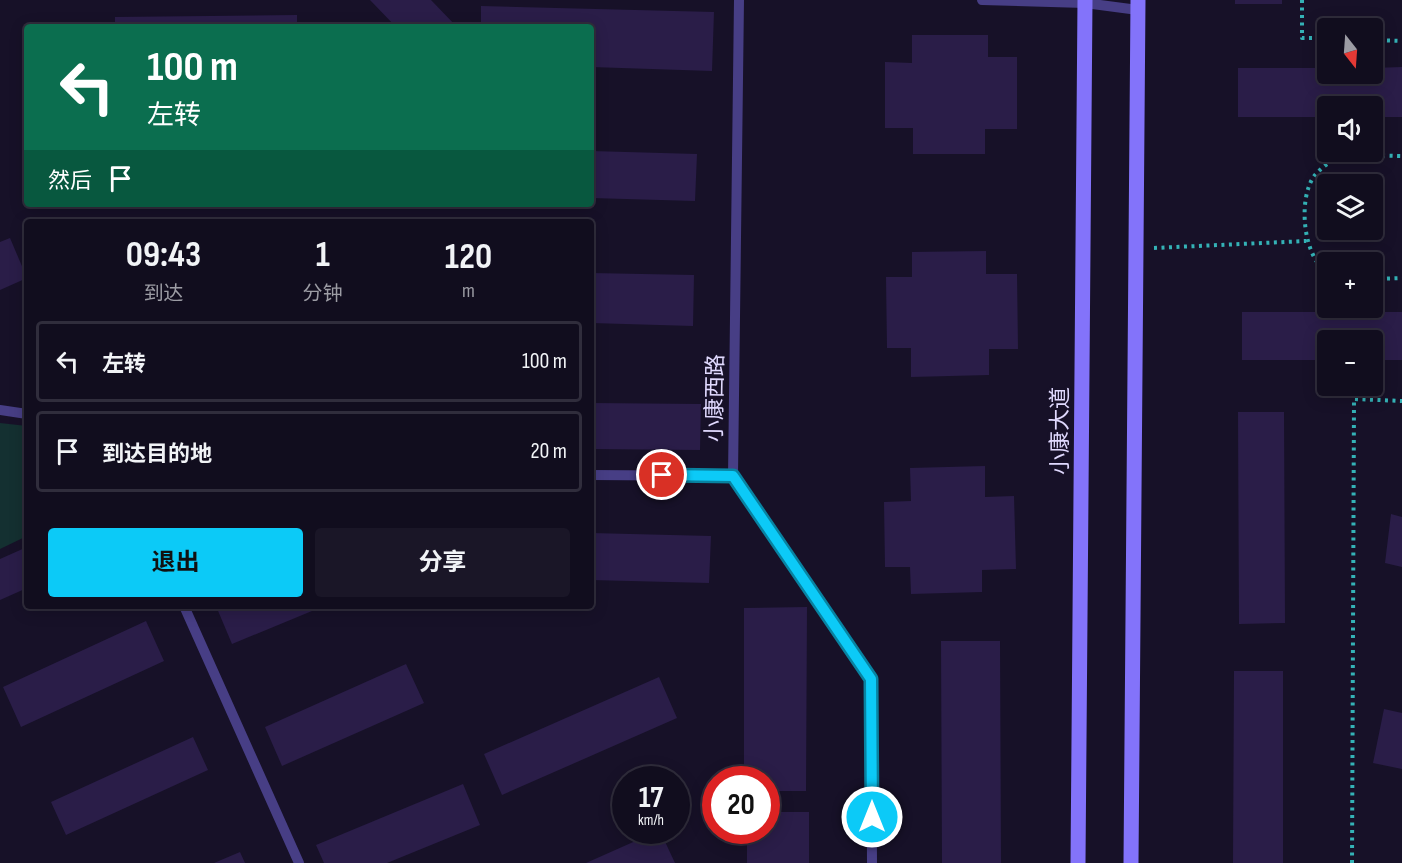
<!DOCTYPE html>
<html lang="zh">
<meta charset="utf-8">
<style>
:root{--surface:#110d1e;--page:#1a1627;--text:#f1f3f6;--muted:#9c9ca4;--line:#302d3c;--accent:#0ccaf7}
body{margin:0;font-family:"Sofia Sans Condensed","Noto Sans SC",sans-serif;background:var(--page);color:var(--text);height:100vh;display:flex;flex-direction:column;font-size:22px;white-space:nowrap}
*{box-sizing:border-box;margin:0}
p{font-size:20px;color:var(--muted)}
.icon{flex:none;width:33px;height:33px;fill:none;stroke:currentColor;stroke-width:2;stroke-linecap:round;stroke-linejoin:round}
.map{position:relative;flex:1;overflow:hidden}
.details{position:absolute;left:24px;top:219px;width:570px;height:390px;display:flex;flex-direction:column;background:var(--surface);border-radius:6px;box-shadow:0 3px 15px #0003,0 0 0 2px var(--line)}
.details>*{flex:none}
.banner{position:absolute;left:24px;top:24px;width:570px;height:183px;border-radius:6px;box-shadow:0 3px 15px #0003,0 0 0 2px var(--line);background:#0b6e4f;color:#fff;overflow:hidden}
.needle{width:39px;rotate:163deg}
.fabs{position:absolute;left:1317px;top:18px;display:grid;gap:12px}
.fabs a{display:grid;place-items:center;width:66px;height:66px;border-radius:6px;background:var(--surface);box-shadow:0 3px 15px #0003,0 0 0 2px var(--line);font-size:30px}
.speed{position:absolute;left:612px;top:766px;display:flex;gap:12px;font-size:30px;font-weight:700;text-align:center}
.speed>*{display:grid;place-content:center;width:78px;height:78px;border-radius:50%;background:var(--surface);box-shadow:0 3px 15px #0003,0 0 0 2px var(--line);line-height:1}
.speed small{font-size:15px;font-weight:400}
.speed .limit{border:9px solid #d22;background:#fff;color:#111}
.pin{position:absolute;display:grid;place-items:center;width:51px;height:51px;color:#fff;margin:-26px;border:3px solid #fff;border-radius:50%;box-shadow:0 2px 6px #0007}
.me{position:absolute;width:66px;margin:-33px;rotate:0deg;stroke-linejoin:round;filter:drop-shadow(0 0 4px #0008)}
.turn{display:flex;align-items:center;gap:21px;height:126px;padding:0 24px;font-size:27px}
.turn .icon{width:78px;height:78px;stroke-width:2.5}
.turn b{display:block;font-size:42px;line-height:51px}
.then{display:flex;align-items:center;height:57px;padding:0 24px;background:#0003;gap:12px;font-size:22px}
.eta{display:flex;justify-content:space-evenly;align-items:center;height:102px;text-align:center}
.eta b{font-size:36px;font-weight:700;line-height:42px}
.button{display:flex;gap:12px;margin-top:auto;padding:12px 24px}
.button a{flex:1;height:69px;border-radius:6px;background:var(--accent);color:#111;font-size:24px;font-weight:700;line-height:69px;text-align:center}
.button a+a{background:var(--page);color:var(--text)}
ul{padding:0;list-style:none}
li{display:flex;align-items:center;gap:18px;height:81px;margin:0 12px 9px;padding:0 12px;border:3px solid var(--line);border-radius:6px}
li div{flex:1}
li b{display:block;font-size:22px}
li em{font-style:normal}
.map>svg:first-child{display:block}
.green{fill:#143031}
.building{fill:#2a1d48}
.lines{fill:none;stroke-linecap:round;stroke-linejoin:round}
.path{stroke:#34b2b6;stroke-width:4;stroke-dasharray:3 4.5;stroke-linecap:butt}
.service{stroke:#473e85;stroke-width:10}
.secondary{stroke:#8373fa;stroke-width:15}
.route-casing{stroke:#0883a1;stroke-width:15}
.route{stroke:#0ccaf7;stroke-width:10}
.labels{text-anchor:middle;stroke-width:5;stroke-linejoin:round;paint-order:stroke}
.street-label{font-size:22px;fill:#e0d9fe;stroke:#171128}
</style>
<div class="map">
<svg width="1402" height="863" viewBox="0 0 1402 863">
<rect width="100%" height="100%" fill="#171128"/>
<path class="green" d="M0,423L27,426V536L0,549Z"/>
<path class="building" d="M370,0H431L457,27H396Z
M1235,0H1282V4H1235Z
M481,6L714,12L712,71L591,67V27H481Z
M297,15V27H115V17Z
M912,35H988V57H1017V129H985V154H913V128H885V62L912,63Z
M1402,67V117H1372V106H1328V117H1238V68H1328V74H1372V68Z
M591,151L697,154L695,201L591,198Z
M10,238L27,278L0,290V242Z
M986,251V274H1017L1018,349H989V375L911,377V348H887L886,277H912V252Z
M591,273L694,275L693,326L591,323Z
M1242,312H1402V360H1372V340H1328V360H1242Z
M591,403L701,404L700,450L591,449Z
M1238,412H1284L1285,623L1239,624Z
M985,466V497L1014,496L1016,569L982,570V592L911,594L910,567H885L884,502L911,501L910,468Z
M1391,514L1402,517V567L1385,563Z
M591,533L711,536L709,583L591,580Z
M27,547V588L0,600V559Z
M216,606H324L232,644Z
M807,607L806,791H766V780H744V608Z
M146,621L164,661L21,727L3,687Z
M941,641H1000L1001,863H942Z
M406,664L424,703L282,766L265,727Z
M1234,671H1283V863H1233Z
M659,677L677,718L502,795L484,754Z
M1384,709L1402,713V769L1373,763Z
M193,737L208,770L66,835L51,802Z
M463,784L480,825L387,863H324L316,845Z
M766,812H809V863H747V831H766Z
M658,831H660L675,863H586Z
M240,852L245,863H214Z"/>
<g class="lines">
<path class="path" d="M1302,0V38H1328
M1372,40L1402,41
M1154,248L1306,241
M1328,273C1303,258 1297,198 1315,175C1319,170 1330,161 1337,158C1346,153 1389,156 1402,156
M1372,279L1402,278
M1352,863L1354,399L1402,401"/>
<path class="service" d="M739,0L733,476L871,679L872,863
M982,0L1085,3L1138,10
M0,410L27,414
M591,475L733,476
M184,606L299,863"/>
<path class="secondary" d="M1078,863L1085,0
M1131,863L1138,0"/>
</g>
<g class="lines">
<g class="route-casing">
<path id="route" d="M662,475L733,476L871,679L872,817"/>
</g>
<use href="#route" class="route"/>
</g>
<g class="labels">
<g class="street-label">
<text transform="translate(714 398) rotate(-89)" y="8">小康西路</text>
<text transform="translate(1059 431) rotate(-90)" y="8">小康大道</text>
</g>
</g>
</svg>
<div class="fabs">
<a><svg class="needle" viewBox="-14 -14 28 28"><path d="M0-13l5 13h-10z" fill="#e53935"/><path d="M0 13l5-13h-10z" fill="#9c9ca4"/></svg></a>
<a><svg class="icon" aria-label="sound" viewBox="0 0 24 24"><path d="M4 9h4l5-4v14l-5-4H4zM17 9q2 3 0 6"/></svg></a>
<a><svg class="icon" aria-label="layers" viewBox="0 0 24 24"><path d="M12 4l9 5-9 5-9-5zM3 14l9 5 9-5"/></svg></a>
<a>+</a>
<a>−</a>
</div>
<div class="speed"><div>17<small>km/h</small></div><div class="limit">20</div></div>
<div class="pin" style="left:662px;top:475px;background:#d93025"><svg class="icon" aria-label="arrive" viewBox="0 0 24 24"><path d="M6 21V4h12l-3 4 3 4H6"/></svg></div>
<svg class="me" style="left:872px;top:817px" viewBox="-20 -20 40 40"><circle r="17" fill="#0ccaf7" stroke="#fff" stroke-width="3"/><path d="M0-11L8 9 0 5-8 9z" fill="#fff"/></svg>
<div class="banner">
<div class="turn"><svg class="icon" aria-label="left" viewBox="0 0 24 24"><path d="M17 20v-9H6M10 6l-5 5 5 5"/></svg><div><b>100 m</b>左转</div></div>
<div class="then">然后<svg class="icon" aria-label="arrive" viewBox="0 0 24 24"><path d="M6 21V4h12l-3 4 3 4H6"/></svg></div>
</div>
<section class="details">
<div class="eta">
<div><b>09:43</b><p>到达</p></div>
<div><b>1</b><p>分钟</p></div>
<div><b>120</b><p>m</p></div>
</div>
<ul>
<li><svg class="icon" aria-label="left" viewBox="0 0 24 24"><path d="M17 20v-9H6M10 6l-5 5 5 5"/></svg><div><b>左转</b></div><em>100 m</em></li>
<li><svg class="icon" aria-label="arrive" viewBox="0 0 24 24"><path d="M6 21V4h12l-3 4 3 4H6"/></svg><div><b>到达目的地</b></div><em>20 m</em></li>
</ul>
<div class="button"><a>退出</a><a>分享</a></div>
</section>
</div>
